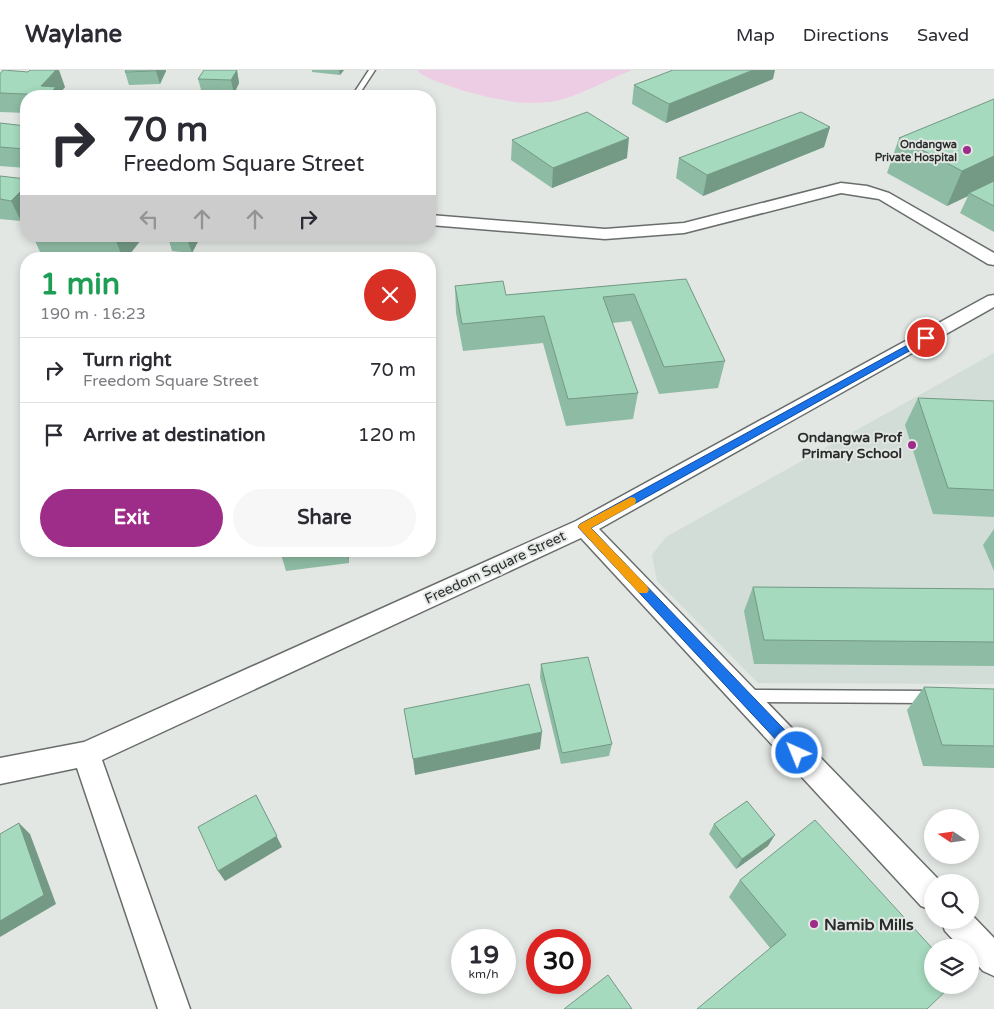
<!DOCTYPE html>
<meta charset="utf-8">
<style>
:root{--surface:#fff;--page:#f7f7f7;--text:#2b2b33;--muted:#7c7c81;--line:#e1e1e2;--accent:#9e2c89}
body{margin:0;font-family:"Varela Round",sans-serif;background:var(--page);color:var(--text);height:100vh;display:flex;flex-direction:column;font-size:19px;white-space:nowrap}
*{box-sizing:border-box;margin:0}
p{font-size:16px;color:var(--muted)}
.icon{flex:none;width:28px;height:28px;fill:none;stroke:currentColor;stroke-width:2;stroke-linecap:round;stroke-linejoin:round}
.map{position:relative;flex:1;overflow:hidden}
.sheet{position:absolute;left:20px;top:182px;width:416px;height:305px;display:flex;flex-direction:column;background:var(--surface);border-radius:20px;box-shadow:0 2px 8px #0003}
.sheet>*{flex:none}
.top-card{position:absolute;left:20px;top:20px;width:416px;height:152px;border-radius:20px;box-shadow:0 2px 8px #0003;background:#fff;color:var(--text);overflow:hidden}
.needle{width:32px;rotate:283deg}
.controls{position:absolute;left:924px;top:739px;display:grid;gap:10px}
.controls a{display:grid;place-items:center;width:55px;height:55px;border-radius:50%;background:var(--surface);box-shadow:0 2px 8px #0003;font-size:25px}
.speed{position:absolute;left:451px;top:859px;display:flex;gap:10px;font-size:25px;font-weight:700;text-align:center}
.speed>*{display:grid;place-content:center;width:65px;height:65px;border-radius:50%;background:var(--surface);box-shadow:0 2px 8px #0003;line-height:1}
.speed small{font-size:12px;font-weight:400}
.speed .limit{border:8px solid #d22;background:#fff;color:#111}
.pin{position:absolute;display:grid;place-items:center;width:42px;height:42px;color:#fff;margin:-21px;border:2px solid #fff;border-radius:50%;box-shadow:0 1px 5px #0007}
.me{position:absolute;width:55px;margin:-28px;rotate:316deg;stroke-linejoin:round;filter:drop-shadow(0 0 4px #0008)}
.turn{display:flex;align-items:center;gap:18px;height:105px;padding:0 20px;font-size:22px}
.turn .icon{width:65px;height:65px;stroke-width:2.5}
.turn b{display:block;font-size:35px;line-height:42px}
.lanes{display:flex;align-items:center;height:48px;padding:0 20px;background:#0003;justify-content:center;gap:25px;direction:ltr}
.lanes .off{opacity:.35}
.round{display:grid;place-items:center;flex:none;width:52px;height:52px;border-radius:26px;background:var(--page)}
.overview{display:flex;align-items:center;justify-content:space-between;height:85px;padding:0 20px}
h1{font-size:30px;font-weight:700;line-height:38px;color:#1e9e55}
.button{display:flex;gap:10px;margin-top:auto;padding:10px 20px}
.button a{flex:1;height:58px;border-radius:30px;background:var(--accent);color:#fff;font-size:20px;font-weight:700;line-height:58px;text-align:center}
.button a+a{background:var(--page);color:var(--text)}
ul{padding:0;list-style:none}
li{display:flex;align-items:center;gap:15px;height:65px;padding:0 20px;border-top:1px solid var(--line)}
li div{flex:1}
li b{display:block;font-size:19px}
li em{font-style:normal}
header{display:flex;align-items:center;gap:30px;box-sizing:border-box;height:70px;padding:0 25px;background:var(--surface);border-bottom:1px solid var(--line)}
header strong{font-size:24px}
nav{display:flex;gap:28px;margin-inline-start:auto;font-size:18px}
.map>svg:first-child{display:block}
.built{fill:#d1ddd6}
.green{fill:#edcde3}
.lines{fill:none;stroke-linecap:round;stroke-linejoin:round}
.service-casing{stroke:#696d6b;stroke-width:3}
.minor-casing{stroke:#696d6b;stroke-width:3}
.service{fill:#fff;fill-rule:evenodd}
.minor{fill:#fff;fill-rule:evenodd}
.wall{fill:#8ebba3}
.shaded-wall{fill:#749985}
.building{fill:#a5dabe;stroke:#749985}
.route{fill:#1a73e8;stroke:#114b97}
.slow{fill:#f59e0b}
.poi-dot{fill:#9e2c89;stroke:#e2e7e4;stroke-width:2}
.labels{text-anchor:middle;stroke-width:4;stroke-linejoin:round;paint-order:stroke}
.far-poi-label{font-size:11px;font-weight:bold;fill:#2a2c2b;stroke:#e2e7e4;text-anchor:end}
.poi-label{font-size:14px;font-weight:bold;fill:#2a2c2b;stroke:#e2e7e4;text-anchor:end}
.street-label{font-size:14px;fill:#2a2c2b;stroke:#e2e7e4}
.near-poi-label{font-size:16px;font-weight:bold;fill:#2a2c2b;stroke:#e2e7e4;text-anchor:start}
</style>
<header>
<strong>Waylane</strong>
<nav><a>Map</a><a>Directions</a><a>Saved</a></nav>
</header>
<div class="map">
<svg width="994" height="939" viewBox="0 0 994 939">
<rect width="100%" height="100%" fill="#e2e7e4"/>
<path class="built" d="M994,283V614L758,613L657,511L652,485L666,467Z"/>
<path class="green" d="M417,0H632C614,7 598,16 580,23C540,41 501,31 461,20C450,16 423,8 417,0Z"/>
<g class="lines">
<g class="service-casing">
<path id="service" d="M369,0H375L358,26H352Z
M747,620L931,621L936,623L937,627L936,631L931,633L747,632L742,630L741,626L742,622Z"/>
</g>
<g class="minor-casing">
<path id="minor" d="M841,113L867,116L889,123L994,183V195L988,194L879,129L841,123L684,163L605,169L430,155V145L605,159L684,153Z
M994,225V237L599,459L941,812H932V840L921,836L581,468L102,690L190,939H158L77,698L0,714V688L84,672L576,451L988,226Z
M970,843L994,868V906L983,901L970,887V878H961L945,861L941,850H970Z"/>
</g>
<use href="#service" class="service"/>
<use href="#minor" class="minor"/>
</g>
<path class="wall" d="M237,0L239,13L234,24L202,23L198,9Z
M312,0H344L340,5L312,2Z
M166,1L160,14L129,15L125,2Z
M0,4L65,17L59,24L60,26H26V43L0,42Z
M773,9L666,53L632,34L634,15Z
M994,29V162L960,143L968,126L947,136L887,103L899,68Z
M0,53L26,56V98L0,96Z
M830,57L824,77L703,126L676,108L679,88Z
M512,70L627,88L552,118L511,90Z
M0,106L26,109L21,151L0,149Z
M33,166H144L126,189H97L40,182Z
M168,166H201L192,183L172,181L168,167Z
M686,209L725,291L718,318L659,324L631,251L612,253L638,323L633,349L566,356L543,273L463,281L456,243L455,216L506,225Z
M918,328L994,331V447L933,444L905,355Z
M994,459V501L983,475Z
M280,481H348L349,493L286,501Z
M753,517L994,519V596L754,594L744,541Z
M541,594L612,674L609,686L561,694L540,607Z
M924,617L994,619V698L923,696L907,640Z
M714,754L768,776L736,799L709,764Z
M740,810L927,939L770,878L729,827Z"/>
<path class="shaded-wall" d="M56,0H59L65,17L59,24L60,26H48L41,16Z
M157,0H166V1L160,14L156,1Z
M237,0L239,13L234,24L231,10Z
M339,0H344L340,5Z
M753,0H775L773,9L666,53L669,34Z
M830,57L824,77L703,126L707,105Z
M629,68L627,88L552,118L553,98Z
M994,86V114L969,123L968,126L947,136L962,101Z
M26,116V145L21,151L11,131Z
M120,166H144L126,189H123L116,171Z
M189,166H201L192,183L187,169Z
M346,481H348L349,493Z
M542,662L540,679L415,705L413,689Z
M256,725L282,777L225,811L218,801Z
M19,753L30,764L56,834L0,867V851Z
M775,765L768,776L736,799L742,789Z"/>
<path class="building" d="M3,0L28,2L30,0H56L41,16L56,17L48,25L0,23V4Z
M126,0H157L156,1L125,2Z
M204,0H237L231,10L198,9Z
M673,0H753L669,34L634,15Z
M202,22L210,26H194Z
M994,29V86L962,101L899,68Z
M587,42L629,68L553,98L512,70Z
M801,42L830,57L707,105L679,88Z
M0,53L26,56V79L0,77Z
M0,106L26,109V116L11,131L0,129Z
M994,111V136L969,123Z
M73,166H120L116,171Z
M168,166H189L187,169L168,167Z
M686,209L725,291L664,297L634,224L603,227L638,323L568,329L544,246L462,254L455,216L503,211L506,225Z
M918,328L994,331V420L948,418Z
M753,517L994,519V572L764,570Z
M588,587L612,674L562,683L541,594Z
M529,614L542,662L413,689L404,639Z
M924,617L994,619V676L942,675Z
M256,725L277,766L218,801L198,757Z
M747,731L775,765L742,789L714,754Z
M815,750L932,878V915H952L927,939H697L786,865L740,810Z
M19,753L44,825L0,851V764Z
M608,905L632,939H564Z"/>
<path class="route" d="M926,265L929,266V270L591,458L802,678L804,683L802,687L797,689L792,687L578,457L580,454Z"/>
<path class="slow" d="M631,427L635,428L636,431L635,434L591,458L647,516L649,520L647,523H639L578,457L580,454Z"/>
<g class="poi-dot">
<circle cx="967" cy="80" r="5"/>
<circle cx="912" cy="375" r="5"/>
<circle cx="814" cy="854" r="5"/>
</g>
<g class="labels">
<g class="far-poi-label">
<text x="957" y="78">Ondangwa<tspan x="957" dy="13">Private Hospital</tspan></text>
</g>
<g class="poi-label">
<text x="902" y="372">Ondangwa Prof<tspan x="902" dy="16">Primary School</tspan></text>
</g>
<g class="street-label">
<text transform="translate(495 497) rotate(-25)" y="5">Freedom Square Street</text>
</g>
<g class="near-poi-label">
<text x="824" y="860">Namib Mills</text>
</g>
</g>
</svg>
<div class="controls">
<a><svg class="needle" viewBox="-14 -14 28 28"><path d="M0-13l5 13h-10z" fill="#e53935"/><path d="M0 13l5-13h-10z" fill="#7c7c81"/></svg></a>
<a><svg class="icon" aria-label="search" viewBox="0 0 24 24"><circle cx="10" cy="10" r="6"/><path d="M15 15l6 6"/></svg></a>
<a><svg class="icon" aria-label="layers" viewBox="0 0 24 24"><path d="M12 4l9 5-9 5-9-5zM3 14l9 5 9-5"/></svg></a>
</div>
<div class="speed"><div>19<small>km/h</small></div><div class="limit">30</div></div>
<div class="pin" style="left:926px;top:268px;background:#d93025"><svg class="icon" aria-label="arrive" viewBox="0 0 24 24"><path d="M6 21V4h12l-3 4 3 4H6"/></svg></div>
<svg class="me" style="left:797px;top:683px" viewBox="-20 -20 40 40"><circle r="17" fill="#1a73e8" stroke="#fff" stroke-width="3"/><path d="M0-11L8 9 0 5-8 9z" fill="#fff"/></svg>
<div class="top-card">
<div class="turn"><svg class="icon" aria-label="right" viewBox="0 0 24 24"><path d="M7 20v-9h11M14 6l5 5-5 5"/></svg><div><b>70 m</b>Freedom Square Street</div></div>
<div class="lanes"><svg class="icon off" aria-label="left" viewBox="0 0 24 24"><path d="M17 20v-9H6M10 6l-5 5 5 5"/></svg><svg class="icon off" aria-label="ahead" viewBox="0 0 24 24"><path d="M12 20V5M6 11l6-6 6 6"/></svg><svg class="icon off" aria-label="ahead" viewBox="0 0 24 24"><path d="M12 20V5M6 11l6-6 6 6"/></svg><svg class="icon" aria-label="right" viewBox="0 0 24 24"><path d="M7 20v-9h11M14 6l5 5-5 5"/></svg></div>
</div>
<section class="sheet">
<div class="overview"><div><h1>1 min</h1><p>190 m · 16:23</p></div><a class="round" style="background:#d93025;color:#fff"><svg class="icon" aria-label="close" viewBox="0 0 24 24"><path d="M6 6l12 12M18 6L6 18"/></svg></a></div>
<ul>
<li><svg class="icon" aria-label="right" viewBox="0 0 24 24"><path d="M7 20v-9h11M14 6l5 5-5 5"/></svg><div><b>Turn right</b><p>Freedom Square Street</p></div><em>70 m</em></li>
<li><svg class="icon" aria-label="arrive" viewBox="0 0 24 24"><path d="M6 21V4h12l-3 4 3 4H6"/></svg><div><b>Arrive at destination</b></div><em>120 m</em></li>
</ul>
<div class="button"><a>Exit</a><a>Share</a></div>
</section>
</div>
